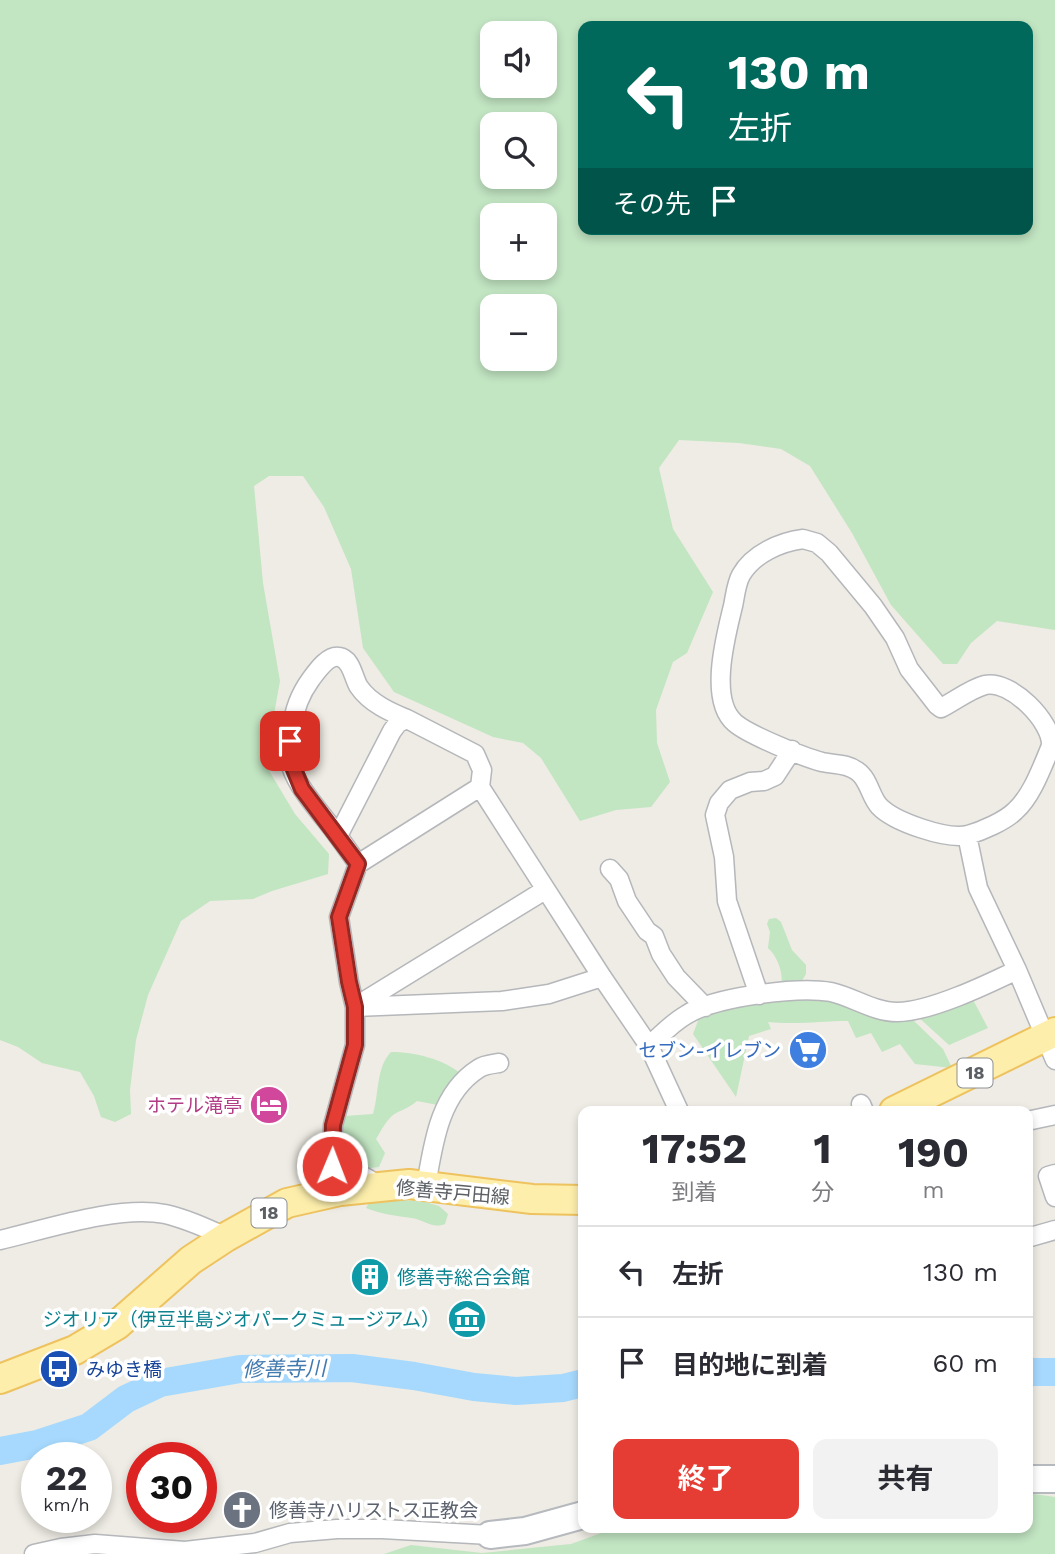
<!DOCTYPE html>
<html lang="ja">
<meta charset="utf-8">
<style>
:root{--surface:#fff;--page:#f2f2f3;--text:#2b2b33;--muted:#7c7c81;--line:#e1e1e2;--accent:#e53d34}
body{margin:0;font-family:"Work Sans","Noto Sans JP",sans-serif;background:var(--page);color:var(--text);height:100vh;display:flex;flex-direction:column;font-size:26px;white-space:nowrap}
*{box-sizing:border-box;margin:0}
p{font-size:23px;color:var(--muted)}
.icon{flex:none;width:38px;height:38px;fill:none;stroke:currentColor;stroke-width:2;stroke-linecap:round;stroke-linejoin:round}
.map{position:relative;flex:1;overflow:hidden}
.sheet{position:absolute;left:578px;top:1106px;width:455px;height:427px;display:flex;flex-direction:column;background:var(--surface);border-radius:14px;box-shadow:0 4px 10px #0003}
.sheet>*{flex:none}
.guide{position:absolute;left:578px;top:21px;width:455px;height:214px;border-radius:14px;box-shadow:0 4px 10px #0003;background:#00695c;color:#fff;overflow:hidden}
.controls{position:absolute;left:480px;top:21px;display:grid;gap:14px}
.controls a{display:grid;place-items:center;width:77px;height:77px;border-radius:14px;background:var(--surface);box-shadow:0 4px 10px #0003;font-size:35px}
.speed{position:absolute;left:21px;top:1442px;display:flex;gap:14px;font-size:35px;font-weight:700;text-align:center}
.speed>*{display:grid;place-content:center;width:91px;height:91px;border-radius:50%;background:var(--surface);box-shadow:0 4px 10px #0003;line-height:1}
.speed small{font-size:18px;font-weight:400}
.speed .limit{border:10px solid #d22;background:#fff;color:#111}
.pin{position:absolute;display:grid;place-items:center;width:60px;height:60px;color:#fff;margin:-30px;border-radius:14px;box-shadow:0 4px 10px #0006}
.me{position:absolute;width:77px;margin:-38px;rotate:1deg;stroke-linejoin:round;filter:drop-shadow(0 0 5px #0008)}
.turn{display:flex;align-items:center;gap:24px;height:147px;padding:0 35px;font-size:32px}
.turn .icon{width:91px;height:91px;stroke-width:2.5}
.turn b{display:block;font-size:49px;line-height:60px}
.then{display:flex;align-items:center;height:66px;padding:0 35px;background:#0003;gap:14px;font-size:26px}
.eta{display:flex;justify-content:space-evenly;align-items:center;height:119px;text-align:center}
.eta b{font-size:42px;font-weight:700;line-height:49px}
.action{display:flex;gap:14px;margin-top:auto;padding:14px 35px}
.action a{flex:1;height:80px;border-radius:14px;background:var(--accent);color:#fff;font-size:28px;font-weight:700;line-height:80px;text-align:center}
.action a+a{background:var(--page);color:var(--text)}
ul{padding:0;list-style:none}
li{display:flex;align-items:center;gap:21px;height:91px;padding:0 35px;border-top:2px solid var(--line)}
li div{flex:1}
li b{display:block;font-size:26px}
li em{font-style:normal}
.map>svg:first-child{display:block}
.green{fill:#c2e5c2;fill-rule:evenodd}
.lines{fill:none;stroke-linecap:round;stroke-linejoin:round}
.river{stroke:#a6d9fd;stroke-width:28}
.street-casing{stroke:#b5b7bb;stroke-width:21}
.secondary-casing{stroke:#b6b9be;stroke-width:30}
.primary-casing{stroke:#eec25e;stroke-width:32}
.street{stroke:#fff;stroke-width:18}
.secondary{stroke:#fff;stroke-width:26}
.primary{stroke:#fdeeab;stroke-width:28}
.route-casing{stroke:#952822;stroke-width:18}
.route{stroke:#e53d34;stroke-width:12}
.labels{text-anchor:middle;stroke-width:7;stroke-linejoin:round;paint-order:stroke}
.shield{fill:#fff;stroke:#8d9093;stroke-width:2}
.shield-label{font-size:18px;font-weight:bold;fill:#5c6065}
.shop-label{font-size:19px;fill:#366cbe;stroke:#fff;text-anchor:end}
.hotel-label{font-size:19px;fill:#b23c85;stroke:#fff;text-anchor:end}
.street-label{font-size:19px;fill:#5c6065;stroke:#fff}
.culture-label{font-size:19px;fill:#0d838f;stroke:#fff;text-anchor:start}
.transit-label{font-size:19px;fill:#164399;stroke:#fff;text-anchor:start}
.worship-label{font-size:19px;fill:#5b616d;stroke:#fff;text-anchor:start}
.water-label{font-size:21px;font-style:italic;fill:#427aaf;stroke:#fff}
</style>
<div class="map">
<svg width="1055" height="1554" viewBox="0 0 1055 1554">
<rect width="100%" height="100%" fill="#eeece4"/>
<path class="green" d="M0,0H1055V630L997,621L971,643L957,664H943L891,605L852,533L810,466L781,449L739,443L679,440L659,468L673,529L713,592L687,653L673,662L656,710L657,743L670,782L651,807L616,810L580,821L541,758L523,743L493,737L394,692L363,648L351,569L324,507L303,476H269L254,486L263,583L280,681L265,764L295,814L329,854L328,874L272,891L253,899L210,901L181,921L148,995L136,1040L130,1090L131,1114L115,1122L101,1117L94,1096L80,1072L42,1063L18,1047L0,1040ZM583,26H1027V229H583ZM492,33H544V86H492ZM492,124H544V177H492ZM492,215H544V268H492ZM492,306H544V359H492Z
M776,918L781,922L792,950L806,965V974L800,984L781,985C784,973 777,956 768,948L770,932L767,924L769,919Z
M805,996L843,1002L883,1017L913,1020L943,1049L952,1068L915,1064L900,1044L882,1052L871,1033L856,1038L848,1021C820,1021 797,1025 768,1022L771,1029L749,1036L736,1097L693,1034L701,1013Z
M971,996L988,1028L949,1045L916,1015Z
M391,1052C414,1052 444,1059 461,1074L438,1105L417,1101C411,1106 405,1109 398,1112C388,1116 381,1131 376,1139L385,1153L379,1167L354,1170L348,1168L345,1159C351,1142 336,1134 345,1116L373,1114C379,1095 376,1067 391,1052Z
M392,1199L425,1202L439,1206L448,1214L445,1224C432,1229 424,1220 412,1218C397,1216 380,1214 366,1208L369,1203Z
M1027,1493L1055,1497V1554H384L411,1545L482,1553L571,1544L615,1528H1027Z"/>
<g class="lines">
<path class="river" d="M1027,1372H1055
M0,1451L37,1444L89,1427L126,1399L160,1383L240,1369L352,1368L414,1376L474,1387L516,1391L563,1388L583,1383"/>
<g class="street-casing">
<path id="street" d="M803,539L817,543L829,553L873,606L895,638L909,669L937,705L941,708C955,701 970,689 985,685C1010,679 1053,722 1051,746C1042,767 1032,796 1015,811C1005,821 982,831 968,835C947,840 894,822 879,806C870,796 869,779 857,771C846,763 835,765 822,762C803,757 749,735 735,723C708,700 726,635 733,606C735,597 736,584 741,575C753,554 780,542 803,539Z
M967,835L978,888L1017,970L1055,1060
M338,836C323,814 290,782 289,755C289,746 290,736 292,728C294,709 300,694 311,679C317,671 328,655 339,657C352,659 353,678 359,687C370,703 390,712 407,719
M358,864L338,836L392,731L398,723L407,719L475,754L482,770L480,787L602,977L649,1046L679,1111
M610,869L619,879L627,901L647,931L654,936L661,954L676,977L705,1007
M759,995L727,901L724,857L715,815L719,803L730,790L750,782L764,781L775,776L792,750
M358,1005L545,890
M355,1007L502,1001L549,994L602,977
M649,1046C661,1035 672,1023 686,1015C714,997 798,986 831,992C853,997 874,1012 897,1012C930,1012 988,984 1017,970
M861,1104L864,1111
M1027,1121L1055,1115
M1055,1174L1048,1176L1055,1197
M426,1186C433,1145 439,1094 478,1069C483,1065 492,1064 499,1063
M379,1187C365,1175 356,1171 337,1172L332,1166L333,1125L355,1045V1007L349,982L339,917L358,864L480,787
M1027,1238L1055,1230
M0,1240C47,1229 118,1205 165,1214C187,1219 206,1228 226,1237
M34,1554L61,1548L95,1544L185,1551L255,1543L290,1533L337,1529H382L490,1535"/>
</g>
<g class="secondary-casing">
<path id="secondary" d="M1027,1479H1055
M490,1535L525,1531L583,1515"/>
</g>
<g class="primary-casing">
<path id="primary" d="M894,1111L1055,1032
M0,1379L75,1350L117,1325L191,1260L226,1237L287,1203L340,1191L409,1184L532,1199L583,1200"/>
</g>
<use href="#street" class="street"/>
<use href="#secondary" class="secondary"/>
<use href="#primary" class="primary"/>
</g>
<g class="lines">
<g class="route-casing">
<path id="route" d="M290,741L289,757L302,789L358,864L339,917L349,982L355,1007V1045L333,1125L332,1166"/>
</g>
<use href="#route" class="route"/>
</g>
<defs>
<g id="supermarket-disc" transform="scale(2.0125)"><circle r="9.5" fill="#3f7fe0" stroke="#fff"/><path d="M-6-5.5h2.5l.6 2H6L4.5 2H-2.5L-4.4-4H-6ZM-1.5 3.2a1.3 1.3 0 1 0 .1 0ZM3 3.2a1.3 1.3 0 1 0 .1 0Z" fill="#fff"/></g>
<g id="hotel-disc" transform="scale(2.0125)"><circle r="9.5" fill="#d1479c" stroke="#fff"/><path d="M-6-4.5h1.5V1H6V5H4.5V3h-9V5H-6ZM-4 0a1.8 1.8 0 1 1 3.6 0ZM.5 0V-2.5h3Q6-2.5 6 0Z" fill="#fff"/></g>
<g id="building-disc" transform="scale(2.0125)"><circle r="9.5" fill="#0f9aa8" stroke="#fff"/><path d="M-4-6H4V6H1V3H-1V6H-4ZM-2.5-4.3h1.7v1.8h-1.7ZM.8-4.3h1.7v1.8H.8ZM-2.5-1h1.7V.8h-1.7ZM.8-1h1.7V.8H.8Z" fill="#fff"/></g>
<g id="museum-disc" transform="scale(2.0125)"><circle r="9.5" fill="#0f9aa8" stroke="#fff"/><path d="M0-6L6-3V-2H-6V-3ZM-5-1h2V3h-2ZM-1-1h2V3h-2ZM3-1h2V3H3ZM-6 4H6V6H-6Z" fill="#fff"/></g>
<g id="bus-disc" transform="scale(2.0125)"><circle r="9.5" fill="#1a4fb4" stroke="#fff"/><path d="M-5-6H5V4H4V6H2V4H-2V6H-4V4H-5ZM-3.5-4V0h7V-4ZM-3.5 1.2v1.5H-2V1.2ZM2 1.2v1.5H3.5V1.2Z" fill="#fff"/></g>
<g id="church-disc" transform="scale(2.0125)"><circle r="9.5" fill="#6b7280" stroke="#fff"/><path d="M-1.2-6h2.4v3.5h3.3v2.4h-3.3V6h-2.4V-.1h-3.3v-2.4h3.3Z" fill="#fff"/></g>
</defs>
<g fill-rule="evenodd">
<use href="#supermarket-disc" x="808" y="1050"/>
<use href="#hotel-disc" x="269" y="1105"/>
<use href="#building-disc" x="370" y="1277"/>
<use href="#museum-disc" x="467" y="1319"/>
<use href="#bus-disc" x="59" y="1369"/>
<use href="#church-disc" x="242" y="1510"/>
</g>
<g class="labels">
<g class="shield">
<rect x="957.5" y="1058.5" width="35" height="29" rx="5"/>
<rect x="251.5" y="1198.5" width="35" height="29" rx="5"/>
</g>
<g class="shield-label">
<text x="975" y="1079">18</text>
<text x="269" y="1219">18</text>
</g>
<g class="shop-label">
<text x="781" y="1057">セブン-イレブン</text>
</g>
<g class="hotel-label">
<text x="242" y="1112">ホテル滝亭</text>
</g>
<g class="street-label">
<text transform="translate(453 1192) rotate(5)" y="7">修善寺戸田線</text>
</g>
<g class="culture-label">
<text x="397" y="1284">修善寺総合会館</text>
<text x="440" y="1326" text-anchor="end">ジオリア（伊豆半島ジオパークミュージアム）</text>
</g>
<g class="transit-label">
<text x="86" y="1376">みゆき橋</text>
</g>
<g class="worship-label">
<text x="269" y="1517">修善寺ハリストス正教会</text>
</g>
<g class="water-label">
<text transform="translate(284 1369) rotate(-1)" y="7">修善寺川</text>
</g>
</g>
</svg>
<div class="controls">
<a><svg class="icon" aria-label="sound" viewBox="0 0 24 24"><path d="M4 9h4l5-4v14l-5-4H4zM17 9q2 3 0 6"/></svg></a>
<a><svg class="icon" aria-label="search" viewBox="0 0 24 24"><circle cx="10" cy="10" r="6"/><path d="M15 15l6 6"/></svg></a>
<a>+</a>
<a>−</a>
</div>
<div class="speed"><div>22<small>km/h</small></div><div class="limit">30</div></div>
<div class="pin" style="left:290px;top:741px;background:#d93025"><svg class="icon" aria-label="arrive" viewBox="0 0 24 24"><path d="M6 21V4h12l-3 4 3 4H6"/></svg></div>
<svg class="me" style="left:332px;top:1166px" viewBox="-20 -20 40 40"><circle r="17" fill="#e53d34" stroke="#fff" stroke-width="3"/><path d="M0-11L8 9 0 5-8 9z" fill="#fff"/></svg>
<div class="guide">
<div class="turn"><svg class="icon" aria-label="left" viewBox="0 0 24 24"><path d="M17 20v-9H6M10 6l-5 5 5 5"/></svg><div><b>130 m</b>左折</div></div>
<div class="then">その先<svg class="icon" aria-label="arrive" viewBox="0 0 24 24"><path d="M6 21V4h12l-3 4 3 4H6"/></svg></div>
</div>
<section class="sheet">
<div class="eta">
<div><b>17:52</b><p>到着</p></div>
<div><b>1</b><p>分</p></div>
<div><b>190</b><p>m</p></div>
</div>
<ul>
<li><svg class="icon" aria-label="left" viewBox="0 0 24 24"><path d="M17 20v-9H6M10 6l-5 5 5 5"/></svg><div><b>左折</b></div><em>130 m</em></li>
<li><svg class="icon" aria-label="arrive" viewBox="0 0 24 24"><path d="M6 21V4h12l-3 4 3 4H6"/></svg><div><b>目的地に到着</b></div><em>60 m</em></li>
</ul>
<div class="action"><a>終了</a><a>共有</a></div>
</section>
</div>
